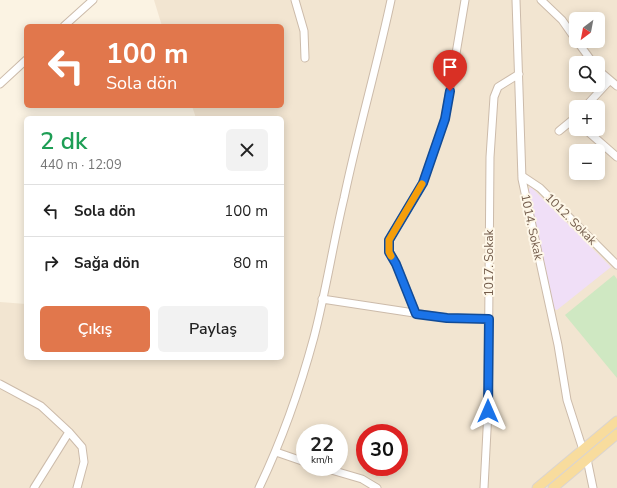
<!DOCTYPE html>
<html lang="tr">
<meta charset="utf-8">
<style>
:root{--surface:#fff;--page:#f2f2f2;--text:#222;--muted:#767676;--line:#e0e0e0;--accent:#e1774c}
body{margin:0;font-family:"Nunito Sans",sans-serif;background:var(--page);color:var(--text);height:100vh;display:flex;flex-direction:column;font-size:15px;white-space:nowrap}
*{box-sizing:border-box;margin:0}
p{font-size:13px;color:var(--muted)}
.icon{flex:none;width:22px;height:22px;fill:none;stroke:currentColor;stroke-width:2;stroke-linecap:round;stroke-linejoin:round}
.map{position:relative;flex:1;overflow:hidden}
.sheet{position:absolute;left:24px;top:116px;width:260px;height:244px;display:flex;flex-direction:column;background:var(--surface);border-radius:6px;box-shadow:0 2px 10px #0003}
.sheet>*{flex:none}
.top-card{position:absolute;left:24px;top:24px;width:260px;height:84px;border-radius:6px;box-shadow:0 2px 10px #0003;background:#e1774c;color:#fff;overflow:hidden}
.needle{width:26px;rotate:212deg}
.controls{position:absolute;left:569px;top:12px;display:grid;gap:8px}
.controls a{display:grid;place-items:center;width:36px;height:36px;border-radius:6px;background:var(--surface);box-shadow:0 2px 10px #0003;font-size:20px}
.speed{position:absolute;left:296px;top:424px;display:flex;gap:8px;font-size:20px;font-weight:700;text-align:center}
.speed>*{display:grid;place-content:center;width:52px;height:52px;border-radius:50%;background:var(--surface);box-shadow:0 2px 10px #0003;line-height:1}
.speed small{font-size:10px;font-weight:400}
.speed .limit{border:6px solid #d22;background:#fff;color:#111}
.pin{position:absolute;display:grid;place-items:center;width:34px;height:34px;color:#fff;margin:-41px -17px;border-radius:50% 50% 50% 0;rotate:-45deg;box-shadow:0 0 4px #0007}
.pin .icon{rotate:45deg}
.me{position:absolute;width:44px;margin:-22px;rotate:0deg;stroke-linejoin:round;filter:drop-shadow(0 0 3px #0008)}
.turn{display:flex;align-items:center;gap:14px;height:84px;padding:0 16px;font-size:18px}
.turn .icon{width:52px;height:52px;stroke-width:2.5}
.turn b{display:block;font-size:28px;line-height:34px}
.round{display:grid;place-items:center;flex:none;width:42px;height:42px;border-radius:6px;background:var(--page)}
.overview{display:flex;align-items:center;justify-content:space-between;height:68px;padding:0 16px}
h1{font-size:24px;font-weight:600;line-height:30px;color:#1e9e55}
.button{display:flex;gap:8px;margin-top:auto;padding:8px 16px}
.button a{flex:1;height:46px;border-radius:6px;background:var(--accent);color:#fff;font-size:16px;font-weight:600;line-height:46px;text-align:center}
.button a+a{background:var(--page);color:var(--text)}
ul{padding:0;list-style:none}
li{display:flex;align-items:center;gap:12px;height:52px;padding:0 16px;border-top:1px solid var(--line)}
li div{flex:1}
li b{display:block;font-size:15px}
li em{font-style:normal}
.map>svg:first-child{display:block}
.residential{fill:#f2e5d1;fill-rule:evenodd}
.education{fill:#f0dff7}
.grass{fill:#cfe8c2}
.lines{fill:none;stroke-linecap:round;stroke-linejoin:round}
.minor-casing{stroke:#cba;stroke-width:9}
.major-casing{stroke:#dad4d0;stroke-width:11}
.minor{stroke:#fff;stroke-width:7}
.major{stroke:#f8dc9d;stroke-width:9}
.route-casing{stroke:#114b97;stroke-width:10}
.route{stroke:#1a73e8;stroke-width:7}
.slow{stroke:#f59e0b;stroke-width:7}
.labels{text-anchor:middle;stroke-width:4;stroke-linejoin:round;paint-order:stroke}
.street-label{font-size:12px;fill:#725b4a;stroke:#fef7e8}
</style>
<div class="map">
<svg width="617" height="488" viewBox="0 0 617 488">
<rect width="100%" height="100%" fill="#fbf3e3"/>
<path class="residential" d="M154,0H617V488H0V302L26,304V358H282V118H196L192,106H282V26H162ZM576,19H598V41H576ZM576,63H598V85H576ZM576,107H598V129H576ZM576,151H598V173H576ZM305,433H339V467H305ZM365,433H399V467H365Z"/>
<path class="education" d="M531,187L611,267L557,310L554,309L528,190Z"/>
<path class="grass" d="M614,275L617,279V378L565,315Z"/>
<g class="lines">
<g class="minor-casing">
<path id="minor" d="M295,0L304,31L305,58
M516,0L522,179L558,345L567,400L583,450
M541,0L562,20L576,40
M64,26L93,0
M577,41L593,63
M598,70L617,86
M0,84L26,60
M585,107L610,80
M585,129L617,157
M559,131L576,117
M522,176L540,188L617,265
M322,299L447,318L489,319
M416,314L396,264L389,252V240L423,183L445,119L465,0
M0,384L41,406L69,432
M276,452L305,462
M587,459L593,488
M321,467L362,479L377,488
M34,488L69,432L82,447L84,462L77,488
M259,488C282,440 300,389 314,337C326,291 333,244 344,198C358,131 377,66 391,0
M484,488L488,411L490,157L494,97L498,87L519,74"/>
</g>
<g class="major-casing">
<path id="major" d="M537,488L617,421
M553,488L617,434"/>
</g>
<use href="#minor" class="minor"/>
<use href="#major" class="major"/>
</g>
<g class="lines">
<g class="route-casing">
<path id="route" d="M450,91L445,119L423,183L389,240V252L396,264L416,314L447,318L489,319L488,411"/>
</g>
<use href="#route" class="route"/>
<path class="slow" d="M391,256L389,252V240L422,184"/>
</g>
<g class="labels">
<g class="street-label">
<text transform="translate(571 219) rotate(45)" y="4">1012. Sokak</text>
<text transform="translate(532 227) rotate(78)" y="4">1014. Sokak</text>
<text transform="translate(489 263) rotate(-90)" y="4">1017. Sokak</text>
</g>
</g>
</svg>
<div class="controls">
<a><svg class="needle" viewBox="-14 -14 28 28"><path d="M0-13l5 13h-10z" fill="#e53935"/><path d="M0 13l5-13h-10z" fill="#767676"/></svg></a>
<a><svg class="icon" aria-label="search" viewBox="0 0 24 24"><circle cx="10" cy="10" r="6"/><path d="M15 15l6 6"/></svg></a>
<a>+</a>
<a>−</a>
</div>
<div class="speed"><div>22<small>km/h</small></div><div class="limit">30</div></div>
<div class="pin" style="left:450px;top:91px;background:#d93025"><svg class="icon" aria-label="arrive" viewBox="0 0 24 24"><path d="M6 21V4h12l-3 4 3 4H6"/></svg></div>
<svg class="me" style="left:488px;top:411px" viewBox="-20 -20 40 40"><path d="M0-17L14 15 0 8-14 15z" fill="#1a73e8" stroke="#fff" stroke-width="4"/></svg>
<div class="top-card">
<div class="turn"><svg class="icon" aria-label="left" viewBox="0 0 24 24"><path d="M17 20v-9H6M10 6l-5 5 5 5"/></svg><div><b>100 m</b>Sola dön</div></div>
</div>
<section class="sheet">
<div class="overview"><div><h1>2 dk</h1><p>440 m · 12:09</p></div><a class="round"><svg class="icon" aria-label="close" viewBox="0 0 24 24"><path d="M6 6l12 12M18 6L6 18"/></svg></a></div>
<ul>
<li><svg class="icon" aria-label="left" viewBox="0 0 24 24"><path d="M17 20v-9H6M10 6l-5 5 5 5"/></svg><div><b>Sola dön</b></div><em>100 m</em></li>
<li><svg class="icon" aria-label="right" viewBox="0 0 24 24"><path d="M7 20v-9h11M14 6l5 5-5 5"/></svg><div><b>Sağa dön</b></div><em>80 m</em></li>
</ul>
<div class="button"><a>Çıkış</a><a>Paylaş</a></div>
</section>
</div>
